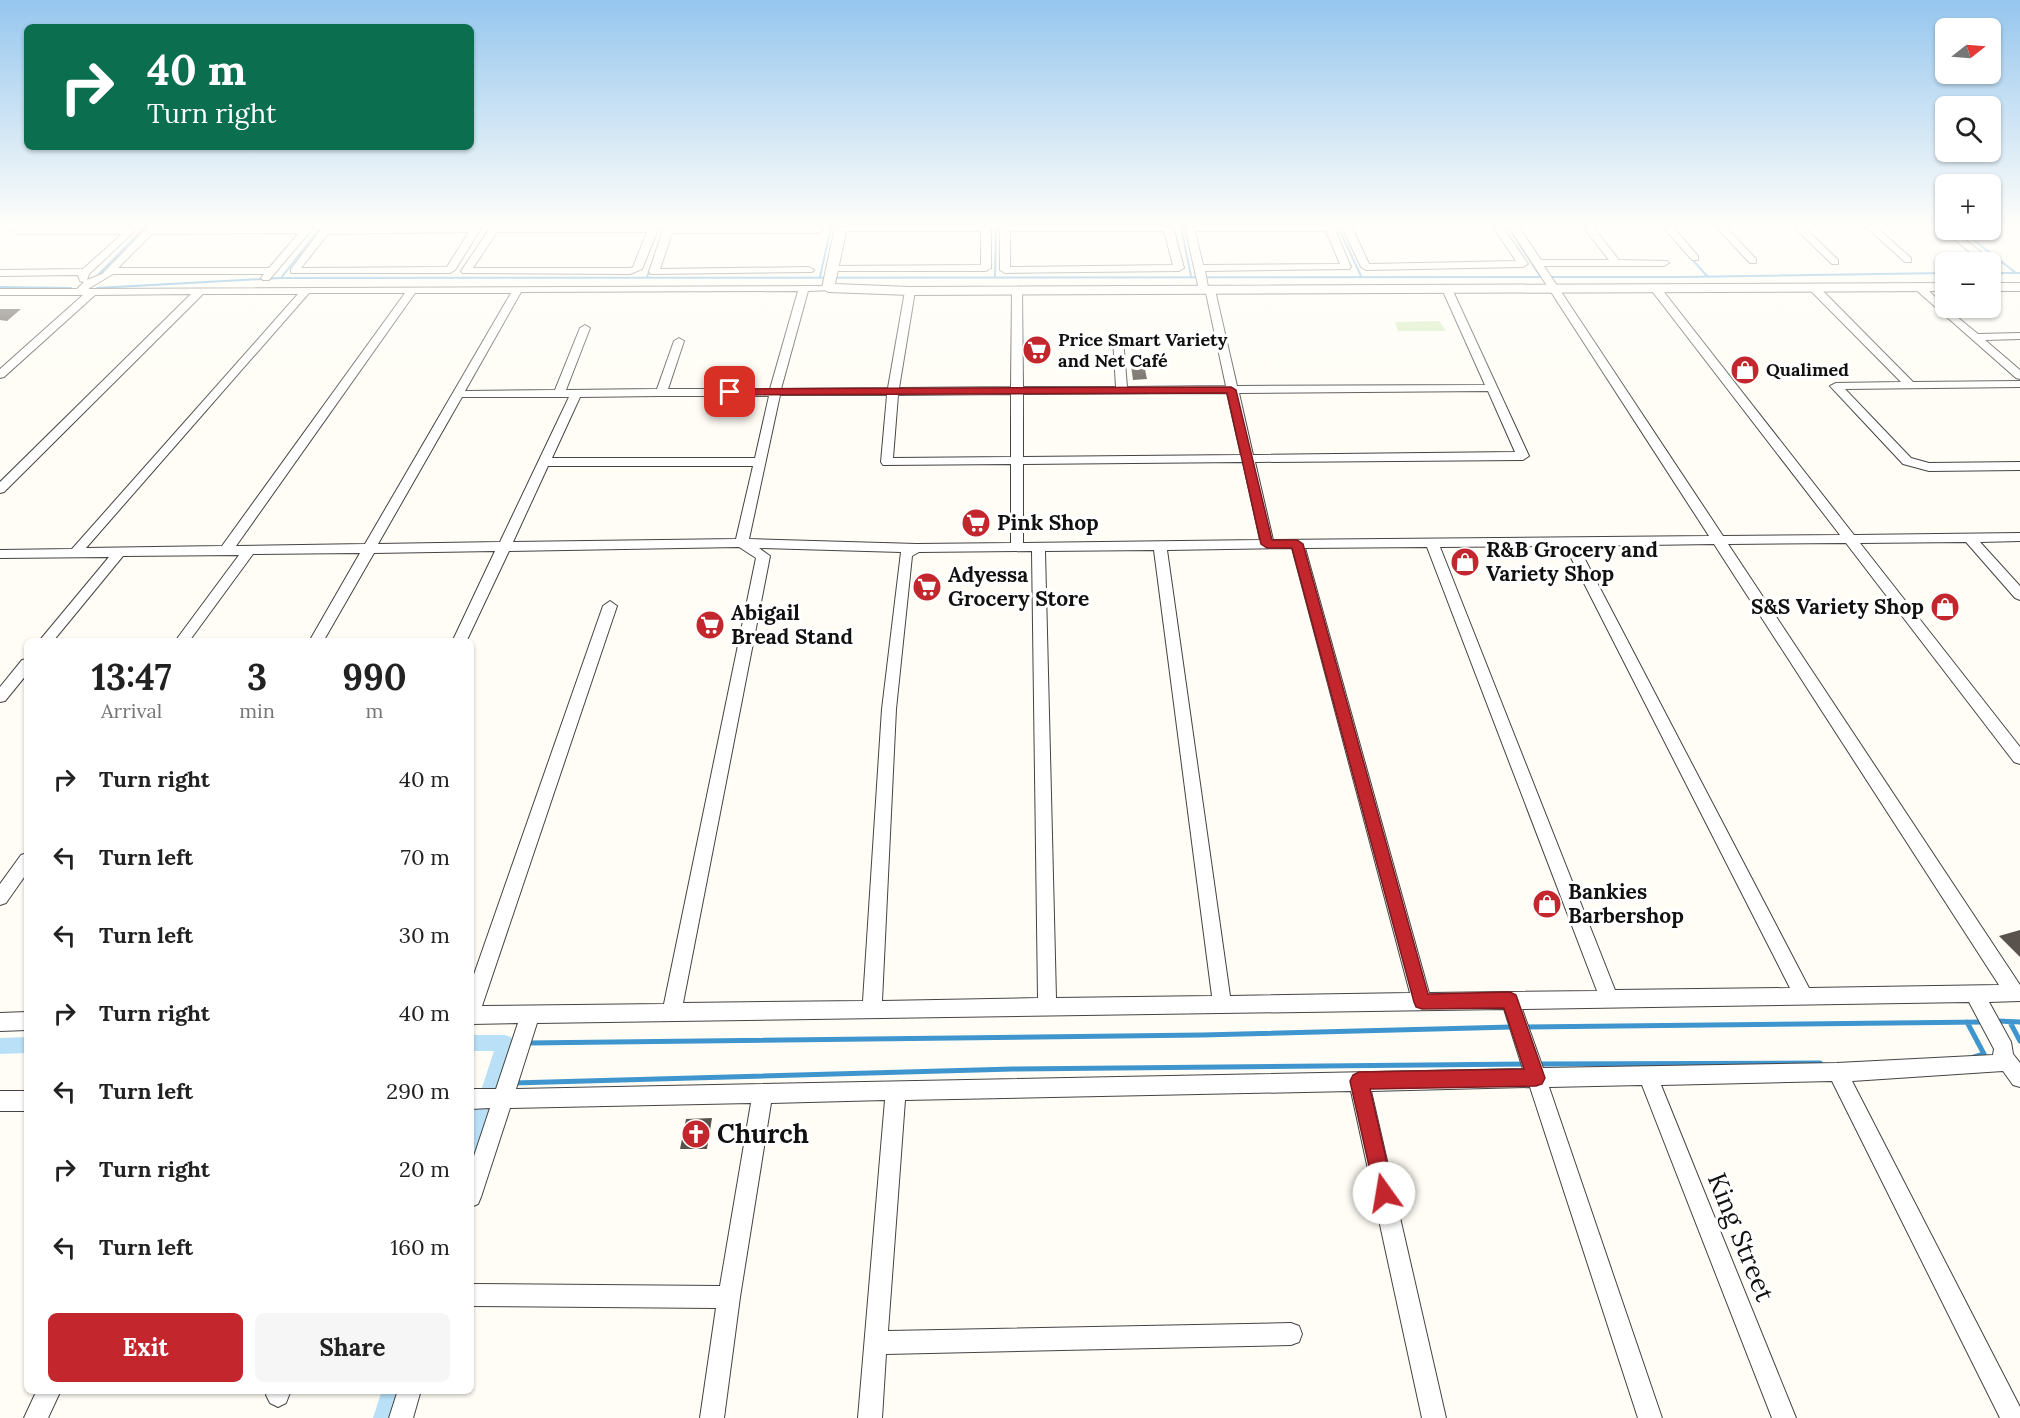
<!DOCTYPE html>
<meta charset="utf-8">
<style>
:root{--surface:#fff;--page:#f6f6f6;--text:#222;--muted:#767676;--accent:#c4262e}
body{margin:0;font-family:Lora,serif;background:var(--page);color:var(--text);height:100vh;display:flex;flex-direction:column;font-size:22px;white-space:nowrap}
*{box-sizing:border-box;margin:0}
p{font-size:20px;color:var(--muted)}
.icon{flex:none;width:33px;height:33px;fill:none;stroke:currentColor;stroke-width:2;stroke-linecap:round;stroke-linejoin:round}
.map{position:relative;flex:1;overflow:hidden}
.details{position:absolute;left:24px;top:638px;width:450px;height:756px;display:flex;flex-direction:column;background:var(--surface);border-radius:9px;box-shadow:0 2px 4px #0004}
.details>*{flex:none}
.top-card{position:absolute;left:24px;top:24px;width:450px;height:126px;border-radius:9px;box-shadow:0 2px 4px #0004;background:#0b6e4f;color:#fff;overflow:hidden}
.needle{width:39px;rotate:73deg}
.buttons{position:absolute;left:1935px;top:18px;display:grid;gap:12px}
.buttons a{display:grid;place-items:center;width:66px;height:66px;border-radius:9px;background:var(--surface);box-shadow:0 2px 4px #0004;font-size:30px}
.pin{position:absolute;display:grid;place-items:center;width:51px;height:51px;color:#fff;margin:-26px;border-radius:12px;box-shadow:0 3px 9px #0006}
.me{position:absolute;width:66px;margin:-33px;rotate:347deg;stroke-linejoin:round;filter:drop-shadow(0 0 4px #0008)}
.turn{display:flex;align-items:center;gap:21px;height:126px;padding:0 24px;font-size:27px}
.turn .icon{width:78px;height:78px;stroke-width:2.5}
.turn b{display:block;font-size:42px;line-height:51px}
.eta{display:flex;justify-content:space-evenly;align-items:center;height:102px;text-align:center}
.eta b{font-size:36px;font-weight:700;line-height:42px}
.primary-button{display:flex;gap:12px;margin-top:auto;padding:12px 24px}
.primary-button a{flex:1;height:69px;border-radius:9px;background:var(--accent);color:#fff;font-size:24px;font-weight:700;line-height:69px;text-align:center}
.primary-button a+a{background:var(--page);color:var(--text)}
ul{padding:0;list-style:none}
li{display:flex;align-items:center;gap:18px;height:78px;padding:0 24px}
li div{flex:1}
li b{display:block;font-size:22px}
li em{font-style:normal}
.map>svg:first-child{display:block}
.green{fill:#d5ebbd}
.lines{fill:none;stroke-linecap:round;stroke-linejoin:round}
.stream-far1{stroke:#3f96cf;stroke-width:2}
.stream{stroke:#3f96cf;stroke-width:5}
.canal{fill:#b9e0f7;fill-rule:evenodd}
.building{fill:#5a524d}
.minor-casing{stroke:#444;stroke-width:2}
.tertiary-casing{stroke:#444;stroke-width:2}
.minor{fill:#fff;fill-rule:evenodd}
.tertiary{fill:#fff;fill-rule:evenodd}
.route{fill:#c4262e;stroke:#7f191e;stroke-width:1.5}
.labels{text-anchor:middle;stroke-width:6;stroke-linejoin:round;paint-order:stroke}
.far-poi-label{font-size:18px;font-weight:bold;fill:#111;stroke:#fff;text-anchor:start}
.poi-label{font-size:21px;font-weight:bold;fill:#111;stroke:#fff;text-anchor:start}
.near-poi-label{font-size:26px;font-weight:bold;fill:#111;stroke:#fff;text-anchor:start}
.near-street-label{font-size:26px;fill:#111;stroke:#fff}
</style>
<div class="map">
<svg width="2020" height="1418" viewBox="0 0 2020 1418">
<rect width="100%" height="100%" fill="#fffdf5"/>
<path class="green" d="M1439,321L1446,331H1398L1395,322Z"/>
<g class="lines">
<path class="stream-far1" d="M1181,227L1191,276
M1338,227L1361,276
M1508,227L1540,276
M1961,230L2016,273
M480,244L490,227
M1690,257L1707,276
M1990,273H2020
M99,274L145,227
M647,277L652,264
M820,277L831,227
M995,277L996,227
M281,278L321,227
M0,287L71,288
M97,288L280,278L1685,277L1946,273"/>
<path class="stream" d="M1997,1021L2020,1022
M1967,1022L1984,1054L1974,1057
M2011,1024L2020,1041
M1526,1027L1983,1022
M505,1043H516
M527,1043L1202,1035L1512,1027
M1537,1064L1820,1063
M514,1083L1013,1069L1526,1064"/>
<path class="canal" d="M471,1035H505L511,1037L514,1043L480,1149L477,1155L471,1158V1121L494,1051H471Z
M27,1037V1053L0,1054V1038Z
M382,1390H403L395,1418H373Z"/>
</g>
<path class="building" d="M0,309H21L7,321L0,320Z
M1131,365H1144L1147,379L1133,380Z
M2020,930V957L1999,936Z
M712,1118L707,1149H680L686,1119Z"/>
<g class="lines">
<g class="minor-casing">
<path id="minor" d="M129,227L137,229L89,274L87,280L102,274L148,227H314L269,280H263L261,278L264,274H113L88,289L832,286V290L808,291L781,389L888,388L905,291L910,288L915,291L899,388L1011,387L1012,290L1017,287L1022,290L1023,387H1116L1113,338L1118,335L1123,338L1127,387L1226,386L1206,293L1199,290L1185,227H1334L1351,267L1349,269L1205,271L1208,287L1215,290L1237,386L1485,385L1442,289L1447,286L1452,289L1529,456L1523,460L1255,462L1273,540L1709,536L1509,227H1519L1541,260H1609L1583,227H1593L1619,260L1667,261L1669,263L1664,266H1544L1723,536L1840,535L1652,291V287H1660L1854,535L2020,533V541L1980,542L2020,586V600L2015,598L1966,542L1860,543L2020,747V764L2014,762L1846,543L1728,544L2020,985V1001L1989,1002L2011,1042L2013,1054L2020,1063V1087L2013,1085L2003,1071L1852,1081L2020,1407V1418H2000L1832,1081L1661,1085L1796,1418H1772L1642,1085L1549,1087L1662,1418H1638L1530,1087L1371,1091L1446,1418H1422L1351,1091L905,1100L888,1331L1291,1323L1299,1326L1302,1334L1299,1342L1291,1345L886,1354L882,1418H858L885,1100L771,1103L740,1297L724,1418H700L716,1308L471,1306V1284L720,1286L751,1103L510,1108L481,1197L478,1204L471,1207V1165L490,1108L471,1109V1089H496L518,1023L471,1024V983L603,606L610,601L617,606L482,1006L664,1004L756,558L739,547L509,551L467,640H453L495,551L374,553L324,640H310L360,553L253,554L190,640H176L239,555L123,556L54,640H40L109,557L0,558V550L72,549L298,294H203L4,492L0,493V482L191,294L95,295L4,377L0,378V369L83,295H0V289H77L84,282L80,281L78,275L0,276V270L83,269L122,234H18L13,231L18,228ZM1195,231H1326L1340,264L1203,265ZM299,233L269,268H118L152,234ZM798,291L770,389H668L684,341L679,338L674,341L657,389L566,390L590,328L585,325L580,328L555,390L465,391L521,292ZM309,293H405L222,546L86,548ZM415,293H511L365,544L236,546ZM1488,391L1515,452L1253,455L1239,393ZM1227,393L1241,455L1023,457V394ZM1011,394V457L893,458L898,395ZM780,395H887L881,462L883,465L1011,464V543L917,544L749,539ZM660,396H769L755,458H552L580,397ZM462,397H569L500,542L378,544ZM1243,462L1260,540L1023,543V464ZM548,466H753L736,539L513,542ZM1714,544L1999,985L1809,988L1578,546ZM1565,546L1790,988L1615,990L1440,547ZM1427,547L1597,991L1429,993L1305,548ZM759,548L901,552L882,709L863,1001L683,1003L770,556ZM1292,548L1410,993L1230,996L1167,550ZM1154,550L1212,996L1056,998L1045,551ZM1032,551L1038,998L882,1001L896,709L912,556L919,552ZM1969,1002L1994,1049L1993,1055L1837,1063L1543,1068L1522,1009ZM1504,1009L1523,1069L516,1089L537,1023Z
M323,227L332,228L482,227L455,270L450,273H291V269ZM469,232L447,267L301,268L328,234Z
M491,227H659L642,269L630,274L463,273L461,271ZM497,232H647L633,267L630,268H473Z
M664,227H818L823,230L818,233H672L660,269L809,267L814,270L812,272L651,274L649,272Z
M836,227H991V268L986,271H828L826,269L831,266L981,265V231H840Z
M1000,227H1173L1184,268L1179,271L1005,273L1000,270ZM1010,231H1164L1173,265L1010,267Z
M1342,227H1352L1369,264L1516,261L1493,227H1503L1528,264L1523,267L1366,270L1361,267Z
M1663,227H1673L1698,256V260H1692Z
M1716,227H1726L1756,259V263H1750Z
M1794,227H1804L1838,260V264H1832Z
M1866,227H1876L1911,258V262H1905Z
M1946,228L1953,230L1987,257V261H1981L1945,232Z
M1814,285L1818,286L1913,382L2020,381V387L1845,389L1911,458L1929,463L2020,462V470L1929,471L1903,464L1830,386L1836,383L1901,382L1810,290L1809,288Z
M1915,285H1923L1946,308L1978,334L2020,333V339L1985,340L2020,370V379L2016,378L1915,289Z
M27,659V674L5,701L0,702V687L22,660Z
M27,853V873L6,903L0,905V884L21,855Z
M27,1012V1030L0,1031V1013Z
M0,1091H27V1111H0Z
M37,1390H61L48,1418H24Z
M268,1390H291L286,1403L278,1407L270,1403L266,1395Z
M398,1390H421L413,1418H389Z"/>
</g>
<g class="tertiary-casing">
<path id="tertiary" d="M835,227H847L835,284L910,287L1946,283V291L910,295L828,292L822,288Z
M1990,283H2020V291H1990Z"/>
</g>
<use href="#minor" class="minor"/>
<use href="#tertiary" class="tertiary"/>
</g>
<linearGradient id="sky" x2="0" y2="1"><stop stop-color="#95c6ee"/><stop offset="0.53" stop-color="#fffefa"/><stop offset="1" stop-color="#fffefa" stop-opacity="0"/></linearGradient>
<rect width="2020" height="425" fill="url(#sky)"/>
<path class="route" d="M1231,387L1236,390L1272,540H1297L1303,544L1428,994L1510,992L1516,995L1545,1078L1542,1084L1536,1086L1370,1089L1394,1193L1391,1200L1384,1203L1378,1200L1375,1193L1350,1081L1353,1075L1359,1072L1524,1069L1504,1008L1422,1009L1416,1007L1414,1002L1292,548H1267L1261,544L1227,393L730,395L725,392L730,389Z"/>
<defs>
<g id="supermarket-disc" transform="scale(1.5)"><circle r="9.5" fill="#c4262e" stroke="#fff"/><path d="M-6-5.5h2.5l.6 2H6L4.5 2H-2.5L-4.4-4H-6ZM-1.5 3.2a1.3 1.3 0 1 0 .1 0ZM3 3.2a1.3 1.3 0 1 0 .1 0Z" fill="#fff"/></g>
<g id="shop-disc" transform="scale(1.5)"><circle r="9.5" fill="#c4262e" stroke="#fff"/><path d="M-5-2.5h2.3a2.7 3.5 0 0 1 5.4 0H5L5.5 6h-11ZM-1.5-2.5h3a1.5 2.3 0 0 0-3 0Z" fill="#fff"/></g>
<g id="church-disc" transform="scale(1.5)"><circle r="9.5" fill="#c4262e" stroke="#fff"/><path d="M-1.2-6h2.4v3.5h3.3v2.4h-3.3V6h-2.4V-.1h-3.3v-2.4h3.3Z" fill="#fff"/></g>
</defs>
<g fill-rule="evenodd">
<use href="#supermarket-disc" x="1037" y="350"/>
<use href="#shop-disc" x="1745" y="370"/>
<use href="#supermarket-disc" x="976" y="523"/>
<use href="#shop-disc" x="1465" y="562"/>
<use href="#supermarket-disc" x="927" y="587"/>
<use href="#shop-disc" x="1945" y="607"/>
<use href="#supermarket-disc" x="710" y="625"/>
<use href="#shop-disc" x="1547" y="904"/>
<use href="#church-disc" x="696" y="1134"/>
</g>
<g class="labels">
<g class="far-poi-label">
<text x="1058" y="346">Price Smart Variety<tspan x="1058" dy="21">and Net Café</tspan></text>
<text x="1766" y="376">Qualimed</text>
</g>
<g class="poi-label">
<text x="997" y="530">Pink Shop</text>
<text x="1486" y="557">R&amp;B Grocery and<tspan x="1486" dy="24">Variety Shop</tspan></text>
<text x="948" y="582">Adyessa<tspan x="948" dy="24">Grocery Store</tspan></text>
<text x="1924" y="614" text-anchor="end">S&amp;S Variety Shop</text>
<text x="731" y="620">Abigail<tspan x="731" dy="24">Bread Stand</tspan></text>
<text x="1568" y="899">Bankies<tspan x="1568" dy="24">Barbershop</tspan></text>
</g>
<g class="near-poi-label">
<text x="717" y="1143">Church</text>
</g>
<g class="near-street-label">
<text transform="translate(1741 1237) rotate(68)" y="9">King Street</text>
</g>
</g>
</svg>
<div class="buttons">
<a><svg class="needle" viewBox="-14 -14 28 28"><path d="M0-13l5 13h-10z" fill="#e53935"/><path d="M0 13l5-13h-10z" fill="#767676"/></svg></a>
<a><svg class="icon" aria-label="search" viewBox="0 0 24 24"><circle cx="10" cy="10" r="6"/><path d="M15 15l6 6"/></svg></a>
<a>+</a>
<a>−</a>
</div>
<div class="pin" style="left:730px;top:392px;background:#d93025"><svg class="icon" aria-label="arrive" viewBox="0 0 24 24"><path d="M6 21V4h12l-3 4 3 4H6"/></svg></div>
<svg class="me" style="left:1384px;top:1193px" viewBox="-20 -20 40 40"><circle r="19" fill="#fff"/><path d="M0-13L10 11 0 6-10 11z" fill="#c4262e"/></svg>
<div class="top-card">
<div class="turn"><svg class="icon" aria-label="right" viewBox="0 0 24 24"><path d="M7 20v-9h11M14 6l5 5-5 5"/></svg><div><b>40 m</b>Turn right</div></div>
</div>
<section class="details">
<div class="eta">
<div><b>13:47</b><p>Arrival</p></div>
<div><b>3</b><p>min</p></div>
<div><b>990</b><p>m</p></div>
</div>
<ul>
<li><svg class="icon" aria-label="right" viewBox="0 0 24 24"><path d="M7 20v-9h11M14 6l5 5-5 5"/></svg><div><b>Turn right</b></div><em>40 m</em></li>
<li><svg class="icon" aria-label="left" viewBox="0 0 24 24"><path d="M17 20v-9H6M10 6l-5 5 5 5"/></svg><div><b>Turn left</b></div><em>70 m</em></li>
<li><svg class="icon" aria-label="left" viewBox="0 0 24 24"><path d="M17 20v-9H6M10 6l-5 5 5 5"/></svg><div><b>Turn left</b></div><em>30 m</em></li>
<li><svg class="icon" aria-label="right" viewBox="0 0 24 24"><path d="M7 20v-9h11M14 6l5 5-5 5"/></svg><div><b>Turn right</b></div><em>40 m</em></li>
<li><svg class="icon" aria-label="left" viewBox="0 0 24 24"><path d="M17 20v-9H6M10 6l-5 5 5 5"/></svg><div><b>Turn left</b></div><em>290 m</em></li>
<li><svg class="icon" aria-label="right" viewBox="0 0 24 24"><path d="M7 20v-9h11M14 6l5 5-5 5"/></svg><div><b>Turn right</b></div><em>20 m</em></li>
<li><svg class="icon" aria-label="left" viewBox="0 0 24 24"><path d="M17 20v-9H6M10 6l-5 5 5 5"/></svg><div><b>Turn left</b></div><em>160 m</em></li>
</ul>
<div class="primary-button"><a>Exit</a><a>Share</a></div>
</section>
</div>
